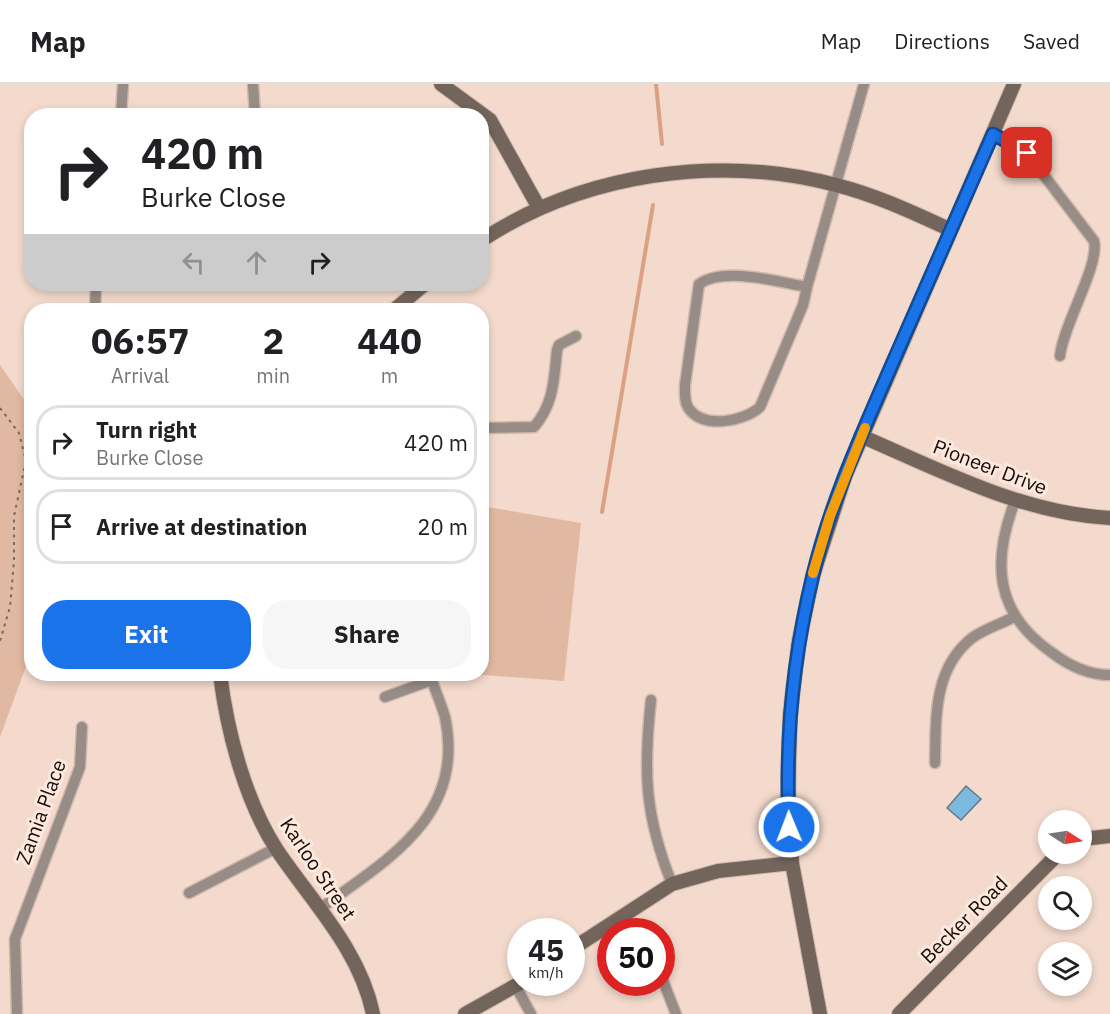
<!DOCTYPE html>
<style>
:root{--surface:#fff;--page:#f6f6f6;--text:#202124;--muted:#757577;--line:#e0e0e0;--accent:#1a73e8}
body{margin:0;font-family:"IBM Plex Sans",sans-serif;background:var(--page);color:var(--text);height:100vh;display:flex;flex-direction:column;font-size:22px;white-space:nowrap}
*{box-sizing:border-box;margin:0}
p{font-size:20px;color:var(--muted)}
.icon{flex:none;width:33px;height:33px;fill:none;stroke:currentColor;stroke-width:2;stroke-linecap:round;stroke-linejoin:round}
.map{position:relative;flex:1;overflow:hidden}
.drawer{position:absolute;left:24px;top:219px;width:465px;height:378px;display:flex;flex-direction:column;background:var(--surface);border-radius:24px;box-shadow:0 3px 9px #0003}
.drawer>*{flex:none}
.guide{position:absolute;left:24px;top:24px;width:465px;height:183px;border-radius:24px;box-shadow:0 3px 9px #0003;background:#fff;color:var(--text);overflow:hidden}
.needle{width:39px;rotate:102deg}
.tools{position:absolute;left:1038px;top:726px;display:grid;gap:12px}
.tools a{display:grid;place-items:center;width:54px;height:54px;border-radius:50%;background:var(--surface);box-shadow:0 3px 9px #0003;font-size:30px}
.speed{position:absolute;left:507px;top:834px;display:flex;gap:12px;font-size:30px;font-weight:700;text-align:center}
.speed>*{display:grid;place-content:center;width:78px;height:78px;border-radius:50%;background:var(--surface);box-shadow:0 3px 9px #0003;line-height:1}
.speed small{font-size:15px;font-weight:400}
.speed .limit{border:9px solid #d22;background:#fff;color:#111}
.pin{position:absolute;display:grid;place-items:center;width:51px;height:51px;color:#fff;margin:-26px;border-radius:12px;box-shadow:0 3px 9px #0006}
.me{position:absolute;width:66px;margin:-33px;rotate:359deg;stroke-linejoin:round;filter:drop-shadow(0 0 4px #0008)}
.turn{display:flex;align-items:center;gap:21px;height:126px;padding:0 18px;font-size:27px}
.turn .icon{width:78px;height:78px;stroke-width:2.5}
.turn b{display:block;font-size:42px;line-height:51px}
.lanes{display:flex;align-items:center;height:57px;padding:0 18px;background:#0003;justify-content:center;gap:30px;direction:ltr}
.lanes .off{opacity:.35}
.eta{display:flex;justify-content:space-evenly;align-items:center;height:102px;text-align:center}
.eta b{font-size:36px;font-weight:700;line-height:42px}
.cta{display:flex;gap:12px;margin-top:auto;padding:12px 18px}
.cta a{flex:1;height:69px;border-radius:24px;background:var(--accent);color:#fff;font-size:24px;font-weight:700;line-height:69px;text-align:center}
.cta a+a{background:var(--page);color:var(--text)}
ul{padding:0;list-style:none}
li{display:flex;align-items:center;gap:18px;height:75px;margin:0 12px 9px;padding:0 6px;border:3px solid var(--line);border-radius:24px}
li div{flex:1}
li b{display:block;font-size:22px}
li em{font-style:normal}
header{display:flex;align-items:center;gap:36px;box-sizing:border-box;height:84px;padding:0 30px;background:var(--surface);border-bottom:2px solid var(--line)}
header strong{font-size:28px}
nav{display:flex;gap:33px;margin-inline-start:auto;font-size:21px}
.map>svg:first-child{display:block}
.green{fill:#e1b9a2}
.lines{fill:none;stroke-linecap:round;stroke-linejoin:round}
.stream{stroke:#dba281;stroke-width:4}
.building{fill:#7cb9de;stroke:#637a88;stroke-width:1.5}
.street-casing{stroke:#cfb9ad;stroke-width:13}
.secondary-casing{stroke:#cfb9ad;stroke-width:16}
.path{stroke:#7a6b62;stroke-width:2;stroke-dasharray:3 4.5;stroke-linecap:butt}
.street{stroke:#978c86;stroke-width:10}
.secondary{stroke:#74655c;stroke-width:14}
.route-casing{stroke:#114b97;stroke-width:15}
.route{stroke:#1a73e8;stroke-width:10}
.slow{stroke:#f59e0b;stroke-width:10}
.labels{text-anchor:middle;stroke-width:6;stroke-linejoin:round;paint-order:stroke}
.street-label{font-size:20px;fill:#140c08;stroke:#fde8dd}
</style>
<header>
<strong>Map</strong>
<nav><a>Map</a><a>Directions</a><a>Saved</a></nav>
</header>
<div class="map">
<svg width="1110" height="930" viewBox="0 0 1110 930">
<rect width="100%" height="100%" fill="#f3dacc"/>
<path class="green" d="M0,281L32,327L31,569L0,653Z
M482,422L581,439L564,597L470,590H482Z"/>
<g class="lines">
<path class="stream" d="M656,0L662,60
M602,428L653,121"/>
</g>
<path class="building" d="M966,702L981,715L961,736L947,724Z"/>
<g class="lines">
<g class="street-casing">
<path id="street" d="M253,0L255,32
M121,32L123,0
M993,50L1027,69L1094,157C1100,181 1063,241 1060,272
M807,203L803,221L760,323C743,338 704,345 689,325C684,318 685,309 685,301L699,200C724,182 778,198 807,203L864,0
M95,226L96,200
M482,344L534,343C554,320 554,295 557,266L559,261L576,252
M1015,417C992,477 994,528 1051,568C1068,581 1088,591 1110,591
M385,613L432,596
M651,616C643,689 645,732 672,800
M935,679C936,634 933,585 972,554C984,545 1001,540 1014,533
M189,809L276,764
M321,824C388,775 466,732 445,633C441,619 434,604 430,590
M624,830L635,848
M662,894L676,930
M516,903L531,930
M17,930L15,855L80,683L82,643"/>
</g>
<g class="secondary-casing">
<path id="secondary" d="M441,0L490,36L539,124
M482,156C584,89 718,70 836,101C876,111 914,129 951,146
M394,226L425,200
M861,352C942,387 1021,429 1110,434
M220,590C227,647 245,717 277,766C312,818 360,866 373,930
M1082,755L1110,752
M572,865L672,800L718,787L792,779
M465,930L522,898
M820,930L792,779L788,725L790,631L799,557L813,491L845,392L1014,0
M899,930L1058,770"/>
</g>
<path class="path" d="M0,324L19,349L26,377L14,432V477L10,523L0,557"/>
<use href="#street" class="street"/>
<use href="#secondary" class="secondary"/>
</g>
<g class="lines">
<g class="route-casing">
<path id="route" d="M789,743C785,659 793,573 813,491C830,420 860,354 889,287C924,208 959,129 993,50L1027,69"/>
</g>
<use href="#route" class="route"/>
<path class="slow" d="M813,489L830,432L865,344"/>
</g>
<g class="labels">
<g class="street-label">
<text transform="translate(990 383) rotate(21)" y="7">Pioneer Drive</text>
<text transform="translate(41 728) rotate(-70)" y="7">Zamia Place</text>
<text transform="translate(318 785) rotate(56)" y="7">Karloo Street</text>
<text transform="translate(964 836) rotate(-45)" y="7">Becker Road</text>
</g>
</g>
</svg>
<div class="tools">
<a><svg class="needle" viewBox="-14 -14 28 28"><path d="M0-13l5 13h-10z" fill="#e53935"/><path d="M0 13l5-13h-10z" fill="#757577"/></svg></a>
<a><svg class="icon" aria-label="search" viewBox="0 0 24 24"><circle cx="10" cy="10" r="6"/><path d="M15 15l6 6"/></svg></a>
<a><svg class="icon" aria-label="layers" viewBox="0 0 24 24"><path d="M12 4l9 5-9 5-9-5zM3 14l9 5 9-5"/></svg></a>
</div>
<div class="speed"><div>45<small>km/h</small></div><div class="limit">50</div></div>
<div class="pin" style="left:1027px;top:69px;background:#d93025"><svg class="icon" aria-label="arrive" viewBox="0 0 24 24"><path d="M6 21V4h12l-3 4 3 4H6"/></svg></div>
<svg class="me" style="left:789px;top:743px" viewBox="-20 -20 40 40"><circle r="17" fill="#1a73e8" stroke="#fff" stroke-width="3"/><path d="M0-11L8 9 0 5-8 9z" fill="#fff"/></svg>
<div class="guide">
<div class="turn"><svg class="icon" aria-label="right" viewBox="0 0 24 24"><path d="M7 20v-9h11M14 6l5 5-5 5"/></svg><div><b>420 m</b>Burke Close</div></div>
<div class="lanes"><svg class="icon off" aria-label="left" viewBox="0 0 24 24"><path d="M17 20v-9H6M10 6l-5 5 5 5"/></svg><svg class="icon off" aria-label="ahead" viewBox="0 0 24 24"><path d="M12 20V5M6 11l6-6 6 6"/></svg><svg class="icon" aria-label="right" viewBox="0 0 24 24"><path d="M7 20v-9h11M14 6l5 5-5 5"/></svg></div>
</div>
<section class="drawer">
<div class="eta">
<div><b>06:57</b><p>Arrival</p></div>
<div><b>2</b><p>min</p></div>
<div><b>440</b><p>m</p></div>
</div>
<ul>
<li><svg class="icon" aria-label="right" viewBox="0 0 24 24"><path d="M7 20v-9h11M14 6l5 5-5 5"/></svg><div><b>Turn right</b><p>Burke Close</p></div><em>420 m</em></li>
<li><svg class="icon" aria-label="arrive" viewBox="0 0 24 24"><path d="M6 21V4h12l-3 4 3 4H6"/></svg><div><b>Arrive at destination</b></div><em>20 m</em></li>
</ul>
<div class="cta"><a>Exit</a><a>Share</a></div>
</section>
</div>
